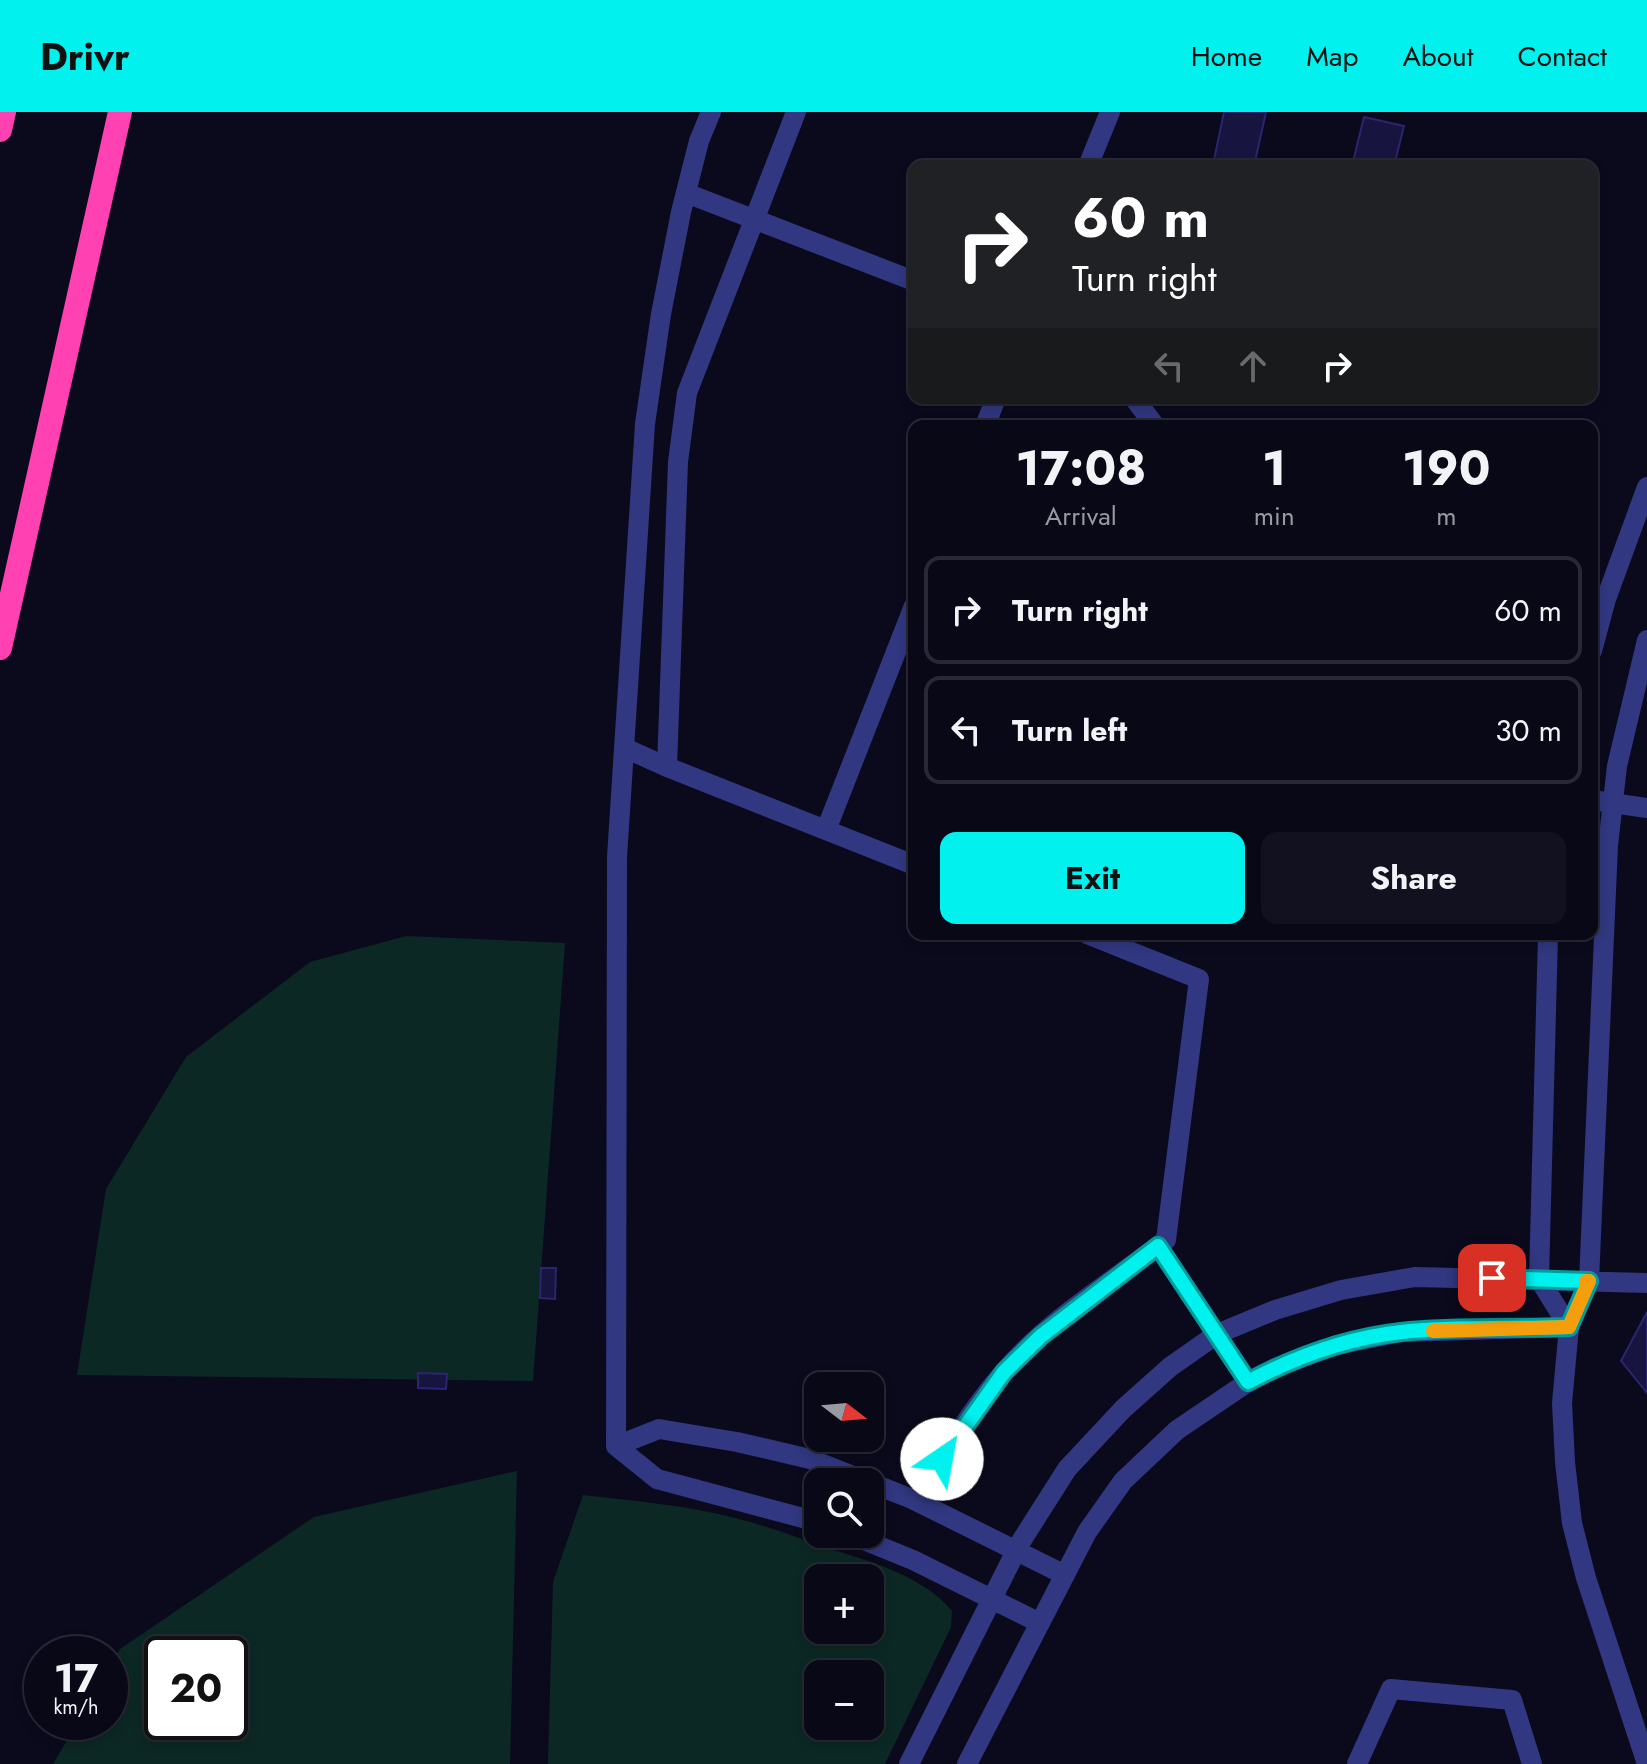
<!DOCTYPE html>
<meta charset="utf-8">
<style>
:root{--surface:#080816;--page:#11111f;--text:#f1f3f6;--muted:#989aa1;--line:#292935;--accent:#00f1ee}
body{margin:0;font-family:Jost,sans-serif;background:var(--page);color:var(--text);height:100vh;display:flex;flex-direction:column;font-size:30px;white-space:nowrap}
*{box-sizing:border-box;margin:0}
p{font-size:26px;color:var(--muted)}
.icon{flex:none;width:44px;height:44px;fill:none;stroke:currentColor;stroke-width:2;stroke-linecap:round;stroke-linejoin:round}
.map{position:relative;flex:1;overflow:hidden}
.drawer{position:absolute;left:908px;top:308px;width:690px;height:520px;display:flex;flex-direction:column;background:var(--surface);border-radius:16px;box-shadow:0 4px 12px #0003,0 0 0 2px var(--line)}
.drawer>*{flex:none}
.top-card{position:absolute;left:908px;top:48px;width:690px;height:244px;border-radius:16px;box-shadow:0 4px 12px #0003,0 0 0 2px var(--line);background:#202124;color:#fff;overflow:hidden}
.needle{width:52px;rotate:106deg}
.fabs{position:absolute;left:804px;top:1260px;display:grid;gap:16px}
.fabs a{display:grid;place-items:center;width:80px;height:80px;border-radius:16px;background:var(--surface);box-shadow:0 4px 12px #0003,0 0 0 2px var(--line);font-size:40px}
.speed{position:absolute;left:24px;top:1524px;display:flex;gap:16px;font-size:40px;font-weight:700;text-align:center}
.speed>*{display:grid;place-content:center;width:104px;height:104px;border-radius:50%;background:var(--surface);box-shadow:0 4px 12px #0003,0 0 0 2px var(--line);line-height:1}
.speed small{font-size:20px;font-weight:400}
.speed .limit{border:4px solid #111;border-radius:12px;background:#fff;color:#111}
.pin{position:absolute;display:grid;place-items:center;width:68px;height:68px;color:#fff;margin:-34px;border-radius:16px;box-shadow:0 4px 12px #0006}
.me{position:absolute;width:88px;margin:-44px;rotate:33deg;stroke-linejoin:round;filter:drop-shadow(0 0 6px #0008)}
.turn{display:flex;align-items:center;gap:28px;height:168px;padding:0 32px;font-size:36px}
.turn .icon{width:104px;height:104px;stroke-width:2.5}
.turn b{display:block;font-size:56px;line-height:68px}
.lanes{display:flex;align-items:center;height:76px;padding:0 32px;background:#0003;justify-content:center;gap:40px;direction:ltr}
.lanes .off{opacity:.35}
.eta{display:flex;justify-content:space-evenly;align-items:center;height:136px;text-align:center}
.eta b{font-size:48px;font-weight:700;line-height:56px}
.cta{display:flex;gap:16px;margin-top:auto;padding:16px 32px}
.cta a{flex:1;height:92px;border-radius:16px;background:var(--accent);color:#111;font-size:32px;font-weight:700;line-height:92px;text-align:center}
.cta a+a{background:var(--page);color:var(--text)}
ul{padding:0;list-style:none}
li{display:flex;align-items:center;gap:24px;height:108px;margin:0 16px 12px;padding:0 16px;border:4px solid var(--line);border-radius:16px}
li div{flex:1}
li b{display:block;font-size:30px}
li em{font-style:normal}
header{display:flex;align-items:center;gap:48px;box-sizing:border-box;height:112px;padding:0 40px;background:var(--accent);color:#111}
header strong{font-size:38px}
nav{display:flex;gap:44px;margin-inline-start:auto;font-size:28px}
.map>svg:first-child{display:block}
.green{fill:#0c2824;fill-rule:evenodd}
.building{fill:#181440;stroke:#2b246e;stroke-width:2}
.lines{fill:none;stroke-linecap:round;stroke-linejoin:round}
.lane{stroke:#313780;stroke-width:20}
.street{stroke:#313780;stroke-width:20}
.highway{stroke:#ff41b1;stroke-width:24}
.route-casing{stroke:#009d9b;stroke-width:20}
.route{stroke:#00f1ee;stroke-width:14}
.slow{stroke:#f59e0b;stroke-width:14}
</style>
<header>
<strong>Drivr</strong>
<nav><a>Home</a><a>Map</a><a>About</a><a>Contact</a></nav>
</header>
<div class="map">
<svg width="1647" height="1652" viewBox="0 0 1647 1652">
<rect width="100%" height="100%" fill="#0b0a1d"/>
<path class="green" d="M406,824L565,831L533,1269L77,1263L106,1077L186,945L310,850Z
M517,1359L510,1652H53L78,1610H110V1554L120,1537L314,1405ZM162,1542H230V1610H162Z
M583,1383C634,1389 685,1393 735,1406C768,1414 801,1427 834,1438C875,1451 924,1465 952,1499L951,1515L885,1652H548L553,1470ZM818,1466H870V1518H818ZM818,1562H870V1614H818Z"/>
<path class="building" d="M1224,0H1266L1254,54L1214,48Z
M1364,5L1404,14L1394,54H1352Z
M541,1156H556L555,1187L540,1186Z
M1647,1200V1281L1621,1249Z
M418,1261L447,1262L446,1277L418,1276Z"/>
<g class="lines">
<path class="lane" d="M796,0L687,281L678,350L667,655L914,753
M1088,54L1110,0
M686,81L914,169
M1134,286L1155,314
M985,314L996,286
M625,636L667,655
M1592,688L1647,696
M826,718L914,494
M1158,1134L1248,1270
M917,1389C943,1345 969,1300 1003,1261C1048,1208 1112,1170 1166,1128L1199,867L1087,822
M1357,1652L1391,1577L1512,1588L1532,1652"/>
<path class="street" d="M1647,528L1617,654L1608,733L1589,1169L1569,1215L1562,1291L1565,1350L1572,1411L1586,1466L1647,1652
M1592,539L1606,487L1647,375
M1548,822L1539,1167L1569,1215
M616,1334L617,745L645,312L661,202L681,100L699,29L711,0
M818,1410L657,1367L616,1334L659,1317L737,1330L810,1347L912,1387L1065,1463
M849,1422L913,1448L1040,1511
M909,1652L1020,1431L1067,1357L1123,1297L1170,1255L1217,1222L1275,1198L1341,1178L1415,1165L1647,1171
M967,1652L1087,1420L1123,1369L1177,1318L1248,1270L1277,1255L1336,1233L1401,1220L1569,1215"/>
<path class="highway" d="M0,18L4,0
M0,536L120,0"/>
</g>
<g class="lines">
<g class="route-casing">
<path id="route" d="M942,1347L1004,1260L1041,1224L1158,1134L1248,1270C1295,1245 1348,1226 1401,1220C1454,1214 1515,1217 1569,1215L1589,1169L1492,1166"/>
</g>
<use href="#route" class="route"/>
<path class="slow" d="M1433,1219L1569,1215L1589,1169H1586"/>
</g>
</svg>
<div class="fabs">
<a><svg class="needle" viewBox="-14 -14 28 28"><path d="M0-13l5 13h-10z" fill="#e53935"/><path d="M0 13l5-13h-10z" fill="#989aa1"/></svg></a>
<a><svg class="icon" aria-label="search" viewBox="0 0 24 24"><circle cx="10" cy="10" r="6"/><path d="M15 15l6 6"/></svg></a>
<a>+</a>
<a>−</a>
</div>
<div class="speed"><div>17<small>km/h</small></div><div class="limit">20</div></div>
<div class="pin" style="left:1492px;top:1166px;background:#d93025"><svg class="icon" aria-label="arrive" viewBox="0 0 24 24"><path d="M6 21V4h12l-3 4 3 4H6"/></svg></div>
<svg class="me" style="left:942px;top:1347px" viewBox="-20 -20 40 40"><circle r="19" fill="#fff"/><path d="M0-13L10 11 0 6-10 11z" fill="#00f1ee"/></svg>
<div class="top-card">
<div class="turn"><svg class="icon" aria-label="right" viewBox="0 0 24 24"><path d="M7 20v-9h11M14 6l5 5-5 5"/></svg><div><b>60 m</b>Turn right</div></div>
<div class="lanes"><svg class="icon off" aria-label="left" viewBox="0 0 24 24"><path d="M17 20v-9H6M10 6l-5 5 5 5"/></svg><svg class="icon off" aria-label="ahead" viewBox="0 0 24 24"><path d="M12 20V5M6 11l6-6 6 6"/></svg><svg class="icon" aria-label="right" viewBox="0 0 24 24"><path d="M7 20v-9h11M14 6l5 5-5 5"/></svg></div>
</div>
<section class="drawer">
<div class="eta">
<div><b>17:08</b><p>Arrival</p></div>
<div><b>1</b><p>min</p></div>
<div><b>190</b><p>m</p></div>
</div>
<ul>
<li><svg class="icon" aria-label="right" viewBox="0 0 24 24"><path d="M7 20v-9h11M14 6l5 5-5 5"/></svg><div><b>Turn right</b></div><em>60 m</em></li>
<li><svg class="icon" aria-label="left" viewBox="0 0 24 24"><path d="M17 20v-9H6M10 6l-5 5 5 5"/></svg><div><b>Turn left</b></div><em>30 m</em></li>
</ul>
<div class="cta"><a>Exit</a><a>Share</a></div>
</section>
</div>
